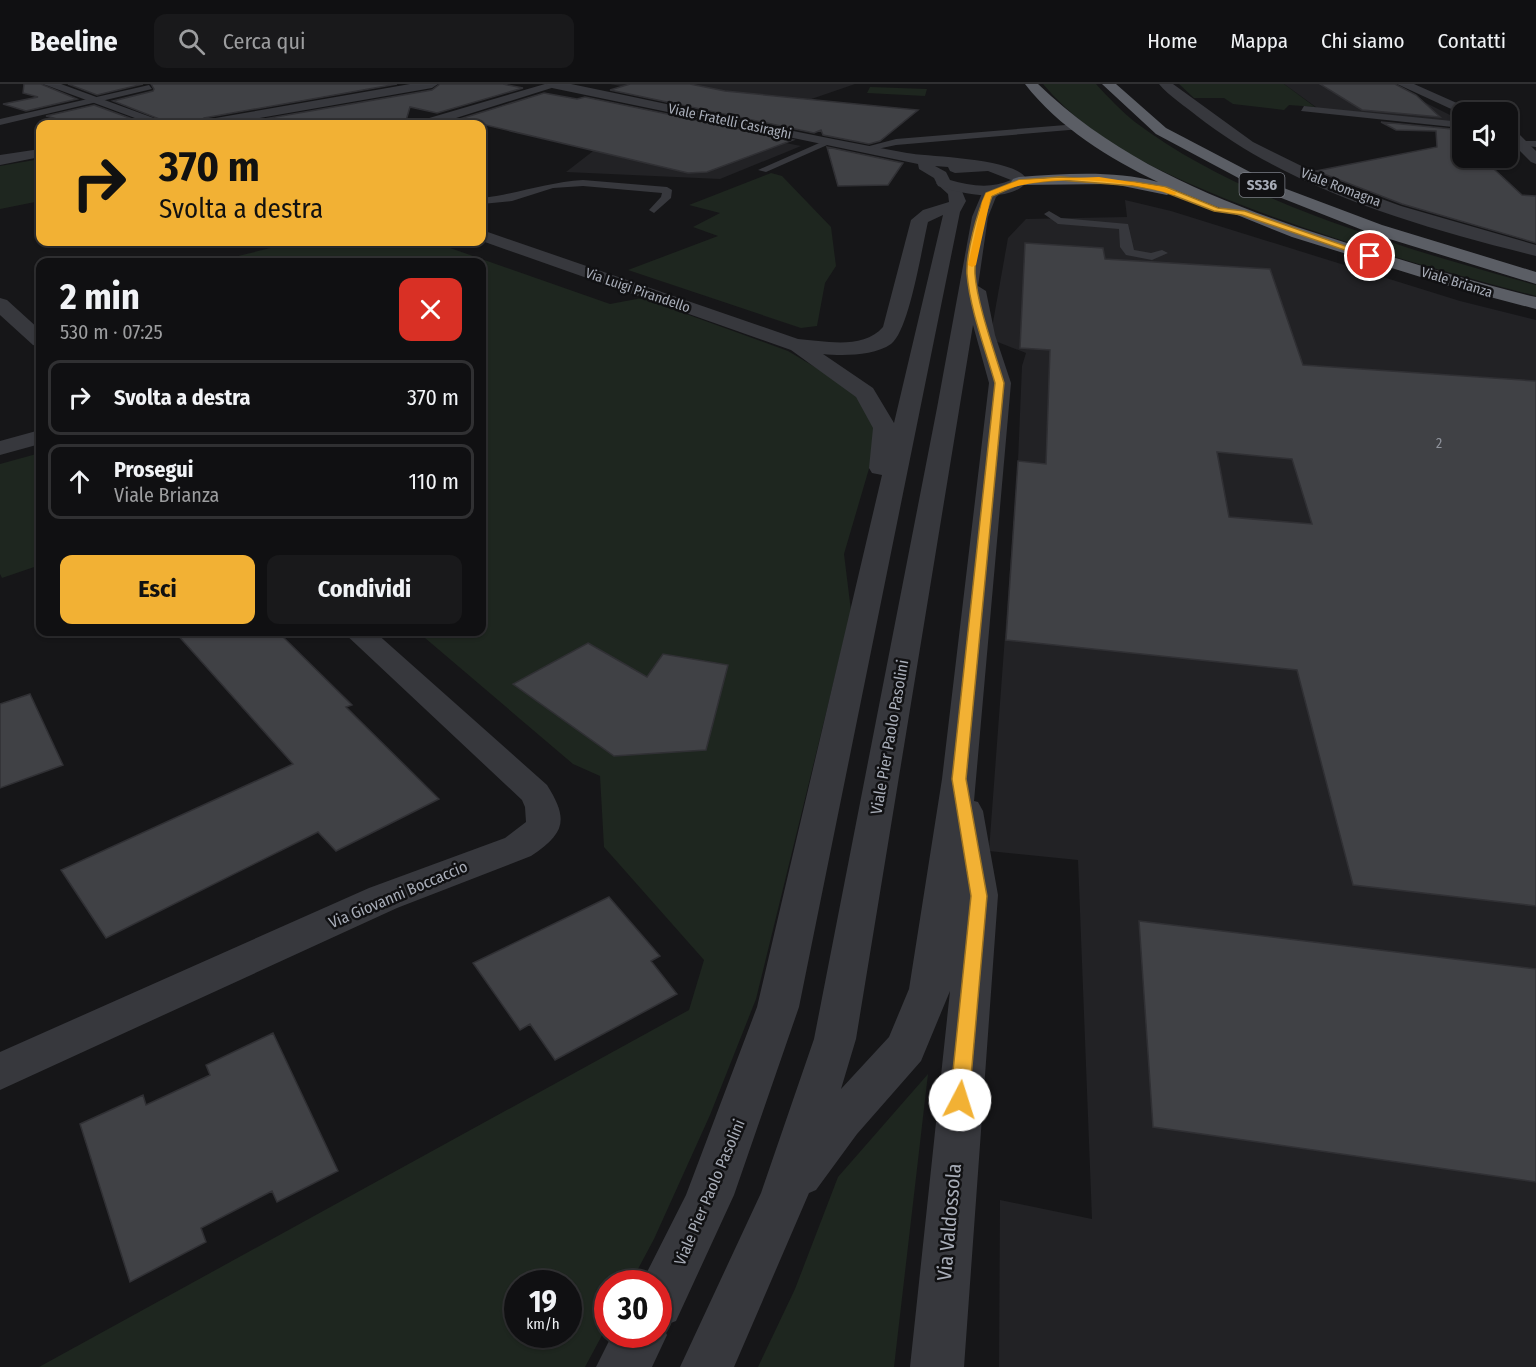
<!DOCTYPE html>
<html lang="it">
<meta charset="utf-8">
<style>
:root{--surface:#101012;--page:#19191b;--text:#f1f3f6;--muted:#9c9d9f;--line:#303032;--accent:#f2b134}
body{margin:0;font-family:"Fira Sans Condensed",sans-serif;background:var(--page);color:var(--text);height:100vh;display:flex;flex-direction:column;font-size:22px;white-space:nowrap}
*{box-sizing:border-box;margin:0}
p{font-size:20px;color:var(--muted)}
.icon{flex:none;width:33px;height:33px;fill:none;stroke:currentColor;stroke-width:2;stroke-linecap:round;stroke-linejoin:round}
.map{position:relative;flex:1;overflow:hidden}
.panel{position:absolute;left:36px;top:174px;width:450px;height:378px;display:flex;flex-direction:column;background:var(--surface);border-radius:12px;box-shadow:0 2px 4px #0004,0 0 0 2px var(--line)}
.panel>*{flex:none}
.hud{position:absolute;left:36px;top:36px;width:450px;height:126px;border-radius:12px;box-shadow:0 2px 4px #0004,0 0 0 2px var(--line);background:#f2b134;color:#111;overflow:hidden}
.buttons{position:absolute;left:1452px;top:18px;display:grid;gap:12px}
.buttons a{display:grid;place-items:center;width:66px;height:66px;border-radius:12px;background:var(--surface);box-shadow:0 2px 4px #0004,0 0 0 2px var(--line);font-size:30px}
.speed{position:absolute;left:504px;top:1186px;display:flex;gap:12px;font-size:30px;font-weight:700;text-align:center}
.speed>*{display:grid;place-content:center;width:78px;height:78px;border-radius:50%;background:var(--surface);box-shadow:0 2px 4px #0004,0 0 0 2px var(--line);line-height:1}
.speed small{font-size:15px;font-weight:400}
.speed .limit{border:9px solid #d22;background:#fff;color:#111}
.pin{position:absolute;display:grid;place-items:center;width:51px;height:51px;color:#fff;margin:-26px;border:3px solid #fff;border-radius:50%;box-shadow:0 2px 6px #0007}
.me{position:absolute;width:66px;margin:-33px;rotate:5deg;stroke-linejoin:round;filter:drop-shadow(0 0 4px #0008)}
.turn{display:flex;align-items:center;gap:21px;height:126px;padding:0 24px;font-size:27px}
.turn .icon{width:78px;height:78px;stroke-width:2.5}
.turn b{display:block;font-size:42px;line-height:51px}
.round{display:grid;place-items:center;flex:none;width:63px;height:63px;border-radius:12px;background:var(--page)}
.overview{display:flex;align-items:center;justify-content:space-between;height:102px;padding:0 24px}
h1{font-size:36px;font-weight:700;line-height:45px}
.cta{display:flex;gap:12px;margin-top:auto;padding:12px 24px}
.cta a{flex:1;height:69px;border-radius:12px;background:var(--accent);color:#111;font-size:24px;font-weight:700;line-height:69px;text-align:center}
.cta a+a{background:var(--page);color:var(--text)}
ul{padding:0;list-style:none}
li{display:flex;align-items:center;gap:18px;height:75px;margin:0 12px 9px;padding:0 12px;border:3px solid var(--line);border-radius:12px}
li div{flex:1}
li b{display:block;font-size:22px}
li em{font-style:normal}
header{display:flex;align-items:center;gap:36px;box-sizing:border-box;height:84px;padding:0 30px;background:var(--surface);border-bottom:2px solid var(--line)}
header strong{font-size:28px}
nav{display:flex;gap:33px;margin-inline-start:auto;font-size:21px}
.search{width:420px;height:54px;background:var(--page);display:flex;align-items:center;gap:15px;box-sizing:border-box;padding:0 21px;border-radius:12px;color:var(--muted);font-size:22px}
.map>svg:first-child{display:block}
.built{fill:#222225}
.green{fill:#1e261f;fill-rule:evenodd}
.building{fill:#404145;stroke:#303034;stroke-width:1.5;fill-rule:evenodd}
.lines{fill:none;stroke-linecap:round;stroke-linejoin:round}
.service{fill:#37383d;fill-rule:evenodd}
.minor{fill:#37383d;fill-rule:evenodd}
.tertiary{fill:#37383d;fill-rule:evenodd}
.trunk{fill:#5b5e65;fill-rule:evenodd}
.route{fill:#f2b134;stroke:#9d7322;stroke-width:1.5}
.slow{fill:#f59e0b}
.labels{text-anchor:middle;stroke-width:5;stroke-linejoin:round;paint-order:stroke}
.far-street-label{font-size:14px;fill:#a8adb8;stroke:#111113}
.number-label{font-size:14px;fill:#8e929b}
.shield{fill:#111113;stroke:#7b7e86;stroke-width:1.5}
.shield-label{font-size:15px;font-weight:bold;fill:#a8adb8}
.street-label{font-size:16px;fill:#a8adb8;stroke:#111113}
.near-street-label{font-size:20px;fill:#a8adb8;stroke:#111113}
</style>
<header>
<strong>Beeline</strong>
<div class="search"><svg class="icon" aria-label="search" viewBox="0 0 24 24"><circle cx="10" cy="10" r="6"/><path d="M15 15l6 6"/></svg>Cerca qui</div>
<nav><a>Home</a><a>Mappa</a><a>Chi siamo</a><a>Contatti</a></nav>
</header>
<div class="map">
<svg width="1536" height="1283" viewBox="0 0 1536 1283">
<rect width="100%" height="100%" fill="#161618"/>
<path class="built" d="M610,0H855L765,31Z
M1284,0H1388L1462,37L1428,38L1320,26Z
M641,30L801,62L720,95L566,88Z
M1125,116L1171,127L1460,217L1536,236V1283H999L1000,1116L1092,1135L1078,776L989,767L1018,377L1022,282L1026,269L990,255L1008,154L1026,135L1127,133Z"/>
<path class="green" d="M1043,0H1096C1108,13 1121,27 1135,38C1240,118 1409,166 1536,201V212C1440,187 1345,160 1252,125C1177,96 1096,63 1043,0Z
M1179,0H1284L1315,23L1289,21L1284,26L1233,20L1224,14H1194Z
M870,3L927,5L925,12L867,9Z
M40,75V117L0,125V82Z
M771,89L782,92L831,143L836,182L825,199L817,242L801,244L628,186L718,152L693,143L720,129L689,121Z
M295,158H433L610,220L642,214L788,267L825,289L856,312L875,341L873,371L844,470L851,527L756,915L710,1031L654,1155L630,1200H608L607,1242L585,1283H39L689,926L704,876L604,763L600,692L573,680L418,548H482V178H214ZM518,1200H568V1251H518Z
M40,369V481L2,494L0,490V380Z
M928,990L894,1283H758L795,1205L838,1093Z"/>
<path class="building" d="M24,0H41L77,15L26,27L3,20L38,13L23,9Z
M68,0H143L97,11Z
M151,0H397L204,34L195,40H172L113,17L153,7L154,5Z
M440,0H503L523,4L437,29L410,23L405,40H235L432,6Z
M630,0H690L725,7L918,26L880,57L869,60L823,51L821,46L814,49L610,6Z
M1320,0H1395L1416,11L1440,33L1362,26Z
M544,9L577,15L585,13L793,56L707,88L688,89L460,35Z
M94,21L146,40H75L46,32Z
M1381,38L1452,45L1462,55V74H1482L1522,111L1536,112V159L1402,120L1316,87L1437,63L1436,47L1396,46Z
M827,63L903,79L888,101L838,102Z
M1025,159L1103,164L1105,175L1270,185L1303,281L1536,297V822L1353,801L1297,586L1006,556L1018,377L1046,380L1050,266L1020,264ZM1217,368L1292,375L1312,440L1229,433Z
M175,548H278L352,621L346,623L439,715L336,767L318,748L106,854L61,786L293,680Z
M588,559L647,593L663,570L728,581L706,666L614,672L513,600Z
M30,610L63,681L0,704V620Z
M609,813L660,872L651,877L677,910L555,976L530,940L520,946L473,879Z
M1139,837L1536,885V1098L1153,1043Z
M273,949L338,1087L277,1118L272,1107L201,1144L206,1158L130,1198L80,1040L143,1011L146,1021L210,991L206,981Z"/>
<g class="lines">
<path class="service" d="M149,1L152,5L0,41V35Z
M1304,22L1462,38V44L1301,27Z
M1078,40L1081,41V45L896,61L863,68L858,65L896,55Z
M826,56L834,58L766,88L758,86Z
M1518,57H1536V63L1518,61Z
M583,96L667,103L672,106L671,114L654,129L649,126L661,113L662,109L583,102L553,104L512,117L482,120V114C517,110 548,98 583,96Z
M1049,127L1061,134L1128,140L1134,166L1151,169L1162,166L1168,169L1152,176L1126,171L1120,163L1119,145L1058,140L1044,130Z"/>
<path class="minor" d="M43,0H61L170,40H151Z
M410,0H438L432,4L225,40H197L204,36Z
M545,0L561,1L437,40H417L419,37Z
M1159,0H1173L1253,58L1332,97L1401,122L1536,161V172C1419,143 1293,107 1197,32C1185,22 1169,12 1159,0Z
M1397,0H1414L1477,28L1462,30Z
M1508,43L1513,44L1536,67V80L1531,78L1508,55Z
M40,65V73L0,81V71Z
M944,94L961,105L966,117L960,128L799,923L734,1111L676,1237L663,1242L667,1251L652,1283H596L612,1251H658V1200H641L686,1111L757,923L882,391L872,389L869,384L873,344L856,313L791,266L482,157V146L798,255C825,257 863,266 883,243L911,136L923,126L949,118L948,110L936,99ZM943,131L894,339L873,304L823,270C842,272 874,272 891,260C909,247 922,163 928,138Z
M998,101L1006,106L996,113L988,133L978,202L986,207L995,251L1011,299L974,717L978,718L983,727L998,811L964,1283H910L950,907L921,977L857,1050L816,1106L809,1109L734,1283H680L761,1109L814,955L937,324L972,133L983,107ZM973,241L989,299L942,695L909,905L889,953L841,1005L856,955Z
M0,214L7,216L40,246V263L33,261L0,231Z
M40,346V360L0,371V357Z
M343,548H375L547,701C569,736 565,749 531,772L397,824L0,1006V968L369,804L505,754L526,738L525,723L522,716Z"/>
<path class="tertiary" d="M546,0H571C683,23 795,49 907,69C928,73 1025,74 1027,98C1009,120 961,110 938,102L934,94L919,85L918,80L552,4ZM935,82L948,83L950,87L955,89L988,87L1011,96C992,105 970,102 950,96L946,88Z"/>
<path class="trunk" d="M1025,0H1038C1133,92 1258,132 1382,170C1433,185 1484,201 1536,213V225L1456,204L1292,153L1175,106L1167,111L1113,100L1013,101L1011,98L1013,95L1019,93C1065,90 1113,86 1158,98C1110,75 1058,43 1025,0Z
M1102,0H1116L1166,44L1273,100L1382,141L1536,188V200L1370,149L1261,106L1156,50Z"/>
</g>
<path class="route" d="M1060,93L1135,98L1166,103L1218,124L1245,127L1374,172L1368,174L1242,131L1214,127L1162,107L1135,102L1060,96L1020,100L992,112C984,133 974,167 975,190C977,220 995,269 1004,299L966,695L987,812L969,1016L966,1021L960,1024L953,1021L950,1016L971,812L952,695L995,299C985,264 970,226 967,190C966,169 977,129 986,109L1019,96Z"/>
<path class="slow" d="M1099,93L1163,103L1177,109L1174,111C1124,95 1039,87 991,112L976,181L972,183L968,181L982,118L986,109L1019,96Z"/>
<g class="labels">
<g class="far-street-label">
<text transform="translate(730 37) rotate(12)" y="5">Viale Fratelli Casiraghi</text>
<text transform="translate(1341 103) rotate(21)" y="5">Viale Romagna</text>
<text transform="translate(1457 198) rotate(17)" y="5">Viale Brianza</text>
<text transform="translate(638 206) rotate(19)" y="5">Via Luigi Pirandello</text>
</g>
<g class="number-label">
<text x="1439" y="364">2</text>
</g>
<rect class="shield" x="1239.5" y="89" width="45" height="24" rx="4.5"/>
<g class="shield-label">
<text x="1262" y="106">SS36</text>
</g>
<g class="street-label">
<text transform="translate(889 653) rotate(-80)" y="6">Viale Pier Paolo Pasolini</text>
<text transform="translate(398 810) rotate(-23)" y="6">Via Giovanni Boccaccio</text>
<text transform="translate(709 1108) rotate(-67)" y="6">Viale Pier Paolo Pasolini</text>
</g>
<g class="near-street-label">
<text transform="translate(949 1138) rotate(-85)" y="7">Via Valdossola</text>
</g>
</g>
</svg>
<div class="buttons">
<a><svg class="icon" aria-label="sound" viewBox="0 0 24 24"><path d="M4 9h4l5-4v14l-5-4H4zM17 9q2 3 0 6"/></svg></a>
</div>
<div class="speed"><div>19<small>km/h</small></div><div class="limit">30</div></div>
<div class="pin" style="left:1370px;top:172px;background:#d93025"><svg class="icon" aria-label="arrive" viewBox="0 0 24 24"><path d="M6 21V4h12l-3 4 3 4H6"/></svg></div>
<svg class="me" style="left:960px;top:1016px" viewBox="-20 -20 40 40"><circle r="19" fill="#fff"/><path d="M0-13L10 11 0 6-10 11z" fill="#f2b134"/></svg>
<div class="hud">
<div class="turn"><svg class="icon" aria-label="right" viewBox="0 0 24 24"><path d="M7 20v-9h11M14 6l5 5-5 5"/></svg><div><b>370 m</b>Svolta a destra</div></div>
</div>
<section class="panel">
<div class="overview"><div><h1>2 min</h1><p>530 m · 07:25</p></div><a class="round" style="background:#d93025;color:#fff"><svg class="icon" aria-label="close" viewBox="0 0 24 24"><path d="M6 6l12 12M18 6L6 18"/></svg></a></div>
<ul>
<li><svg class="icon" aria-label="right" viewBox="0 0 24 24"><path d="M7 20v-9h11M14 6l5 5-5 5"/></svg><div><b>Svolta a destra</b></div><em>370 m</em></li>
<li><svg class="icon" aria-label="ahead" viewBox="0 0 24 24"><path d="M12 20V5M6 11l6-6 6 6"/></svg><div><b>Prosegui</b><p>Viale Brianza</p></div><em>110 m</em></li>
</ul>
<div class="cta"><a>Esci</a><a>Condividi</a></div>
</section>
</div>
